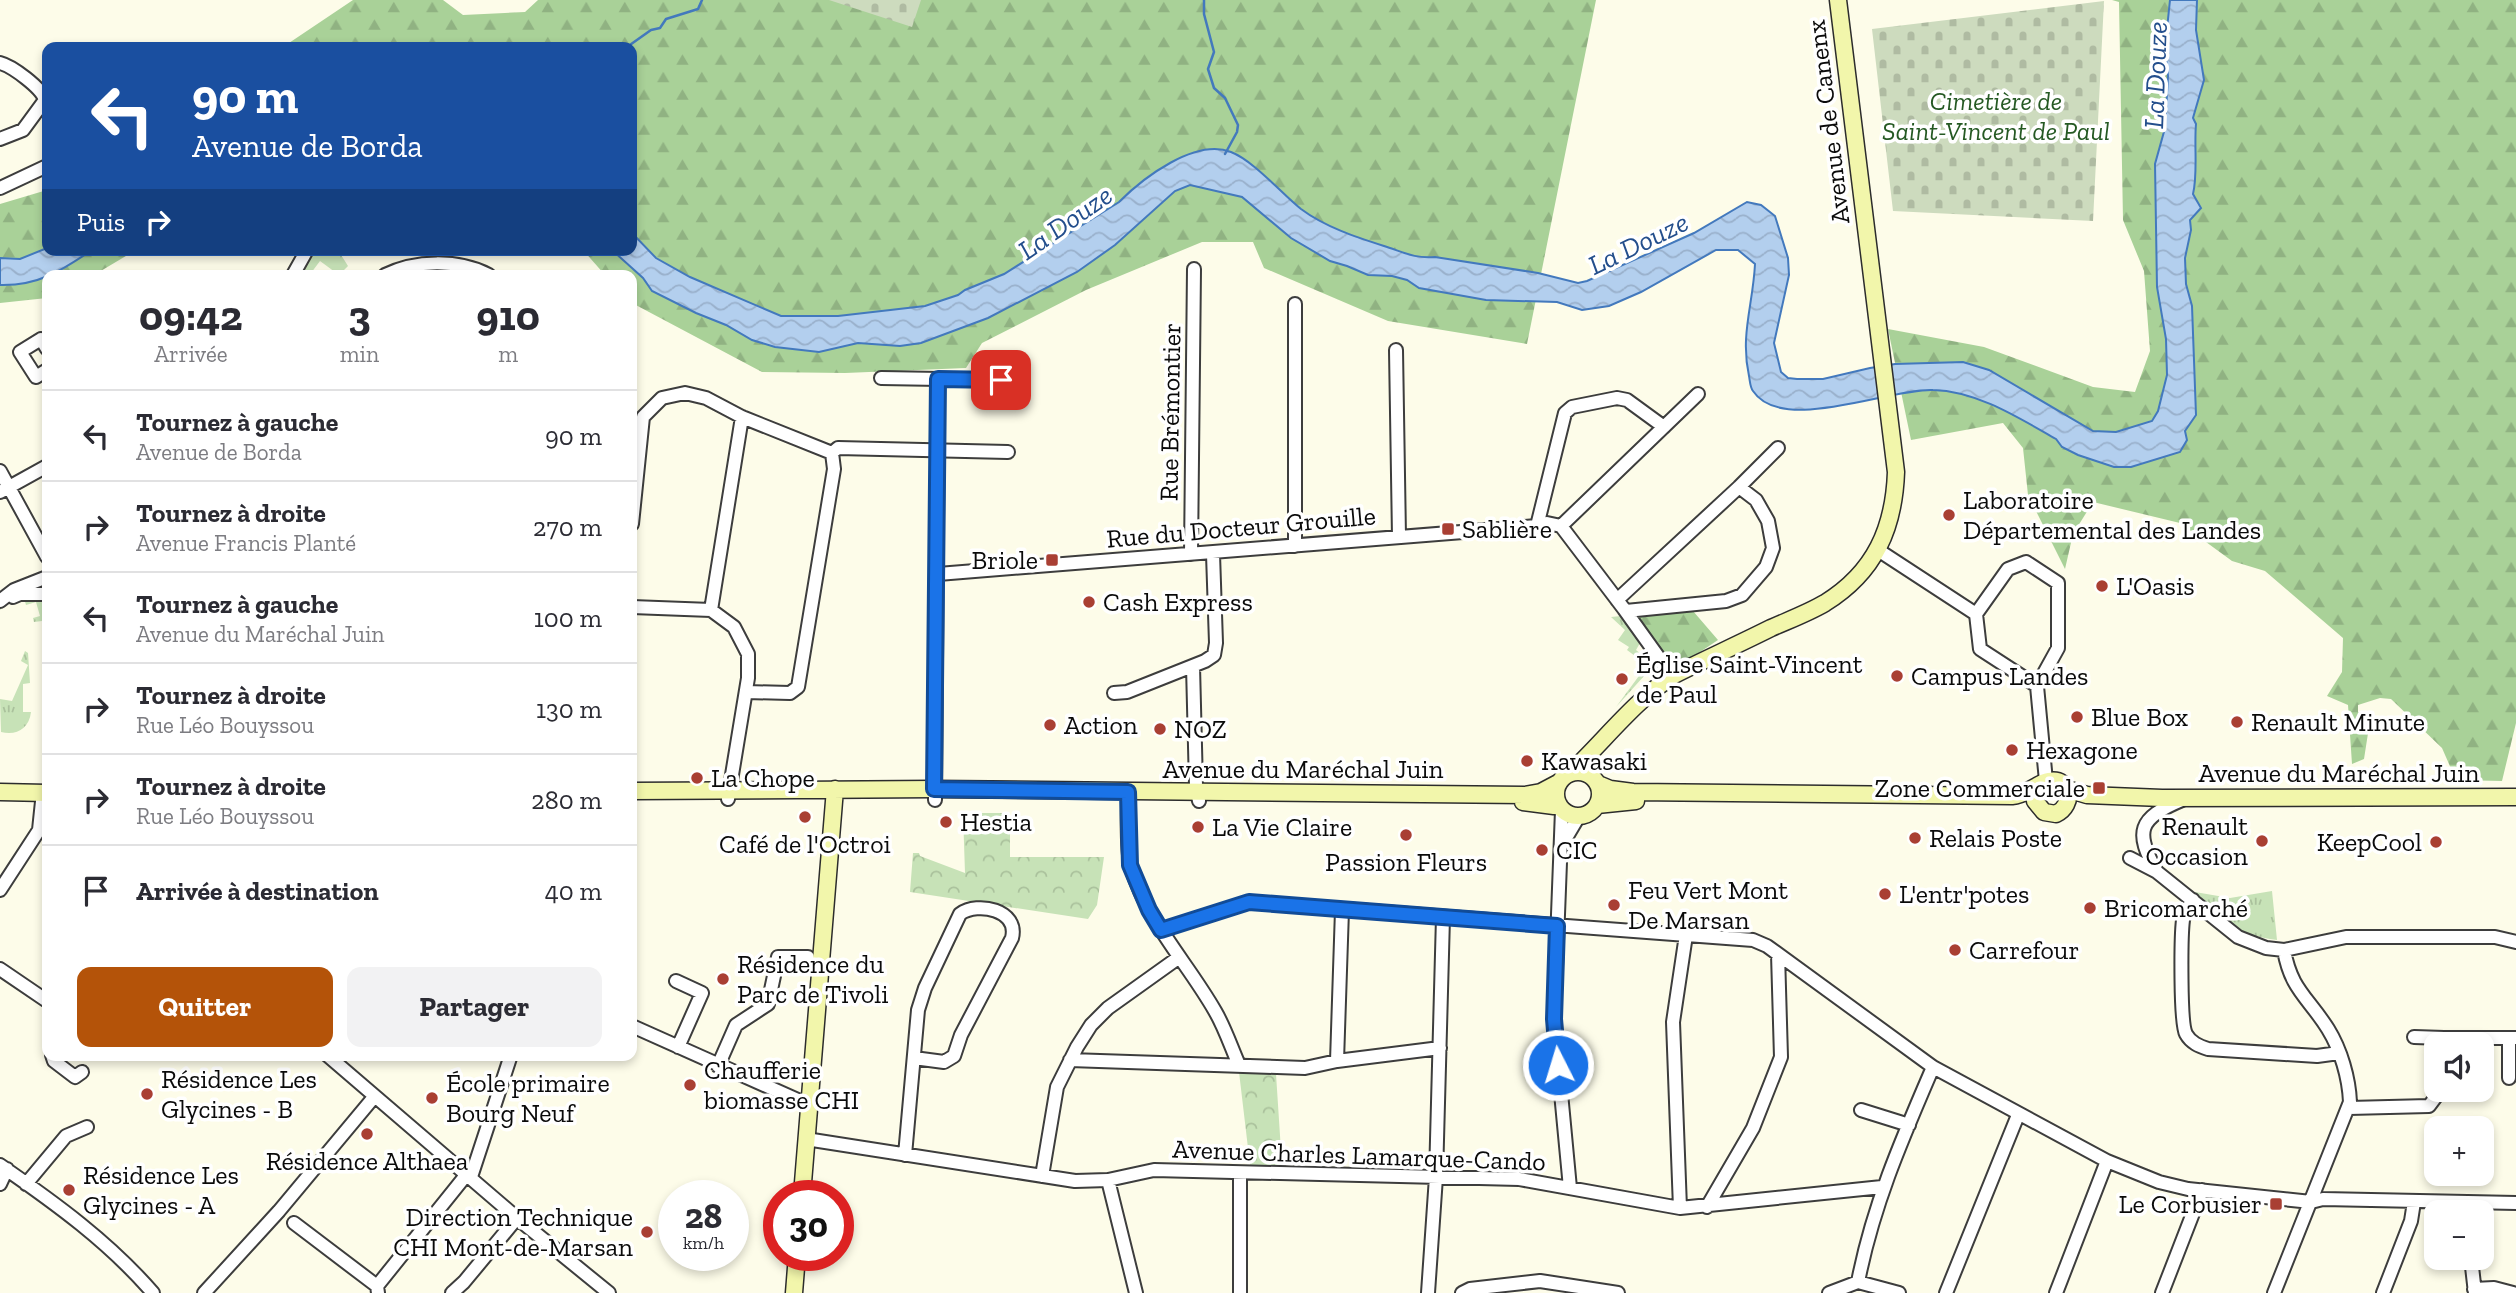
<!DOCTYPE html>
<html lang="fr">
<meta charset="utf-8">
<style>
:root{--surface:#fff;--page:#f2f2f3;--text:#2b2b33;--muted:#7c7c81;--line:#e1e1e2;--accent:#b45309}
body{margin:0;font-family:"Zilla Slab",serif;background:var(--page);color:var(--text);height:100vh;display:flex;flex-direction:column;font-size:26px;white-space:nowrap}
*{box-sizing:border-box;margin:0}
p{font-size:23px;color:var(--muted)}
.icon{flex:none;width:38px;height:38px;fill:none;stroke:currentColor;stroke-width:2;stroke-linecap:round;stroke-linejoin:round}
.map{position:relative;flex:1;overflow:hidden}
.side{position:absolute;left:42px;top:270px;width:595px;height:791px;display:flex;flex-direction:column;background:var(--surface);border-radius:14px;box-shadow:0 4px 10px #0003}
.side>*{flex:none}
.banner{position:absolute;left:42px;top:42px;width:595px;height:214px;border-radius:14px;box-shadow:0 4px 10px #0003;background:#1a4fa0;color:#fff;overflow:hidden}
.tools{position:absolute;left:2424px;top:1032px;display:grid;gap:14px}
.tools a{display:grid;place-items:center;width:70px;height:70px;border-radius:14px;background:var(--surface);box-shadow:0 4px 10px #0003;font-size:35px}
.speed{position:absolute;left:658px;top:1180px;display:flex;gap:14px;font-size:35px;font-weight:700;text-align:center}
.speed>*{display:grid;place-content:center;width:91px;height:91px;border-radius:50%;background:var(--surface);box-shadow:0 4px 10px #0003;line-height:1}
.speed small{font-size:18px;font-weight:400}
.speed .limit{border:10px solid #d22;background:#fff;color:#111}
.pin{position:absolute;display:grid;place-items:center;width:60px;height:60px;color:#fff;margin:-30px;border-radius:14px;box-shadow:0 4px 10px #0006}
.me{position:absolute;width:77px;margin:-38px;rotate:355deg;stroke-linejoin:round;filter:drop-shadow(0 0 5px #0008)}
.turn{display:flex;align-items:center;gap:24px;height:147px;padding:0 35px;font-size:32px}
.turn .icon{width:91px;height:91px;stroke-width:2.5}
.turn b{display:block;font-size:49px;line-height:60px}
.then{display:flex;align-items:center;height:66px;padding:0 35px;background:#0003;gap:14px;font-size:26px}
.eta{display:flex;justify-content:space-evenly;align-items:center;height:119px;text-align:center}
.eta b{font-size:42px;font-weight:800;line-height:49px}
.button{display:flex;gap:14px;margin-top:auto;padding:14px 35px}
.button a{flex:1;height:80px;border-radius:14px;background:var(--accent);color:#fff;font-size:28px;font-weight:800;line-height:80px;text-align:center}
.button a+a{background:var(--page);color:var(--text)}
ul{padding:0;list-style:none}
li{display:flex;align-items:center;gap:21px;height:91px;padding:0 35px;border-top:2px solid var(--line)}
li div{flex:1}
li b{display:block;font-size:26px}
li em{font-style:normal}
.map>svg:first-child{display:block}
.grass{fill:url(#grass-tufts)}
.forest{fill:url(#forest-firs)}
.cemetery{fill:url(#cemetery-stones)}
.park{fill:url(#park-crowns)}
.water{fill:url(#water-waves);stroke:#4379bd;stroke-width:2}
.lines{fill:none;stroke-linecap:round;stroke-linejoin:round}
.stream{stroke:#4379bd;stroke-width:2.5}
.street-casing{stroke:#3d3d3d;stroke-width:16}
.secondary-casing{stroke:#2c2c2c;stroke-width:19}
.street{stroke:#fff;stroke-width:12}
.secondary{stroke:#f2f6ab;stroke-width:16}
.route-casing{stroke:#114b97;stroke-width:18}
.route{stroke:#1a73e8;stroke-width:12}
.poi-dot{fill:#a93f33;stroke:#fff;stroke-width:2.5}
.labels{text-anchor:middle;stroke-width:7;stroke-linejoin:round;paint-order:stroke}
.park-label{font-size:26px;font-style:italic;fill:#255923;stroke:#fff}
.street-label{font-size:26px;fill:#0a0a0a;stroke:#fff}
.poi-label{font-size:26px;fill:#0a0a0a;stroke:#fff;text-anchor:start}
.water-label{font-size:28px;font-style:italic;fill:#234e8c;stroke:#fff}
</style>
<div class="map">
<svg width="2516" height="1293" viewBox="0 0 2516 1293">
<defs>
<pattern id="grass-tufts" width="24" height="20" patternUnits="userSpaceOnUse" patternTransform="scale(1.75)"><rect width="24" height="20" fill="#c7e2b7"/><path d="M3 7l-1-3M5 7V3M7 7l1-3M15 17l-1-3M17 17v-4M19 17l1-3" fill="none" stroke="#aac19c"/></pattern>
<pattern id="forest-firs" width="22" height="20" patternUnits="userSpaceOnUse" patternTransform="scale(1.75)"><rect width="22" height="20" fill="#a9d198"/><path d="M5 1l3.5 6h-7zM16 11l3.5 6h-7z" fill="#90b282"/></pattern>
<pattern id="cemetery-stones" width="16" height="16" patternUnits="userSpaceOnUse" patternTransform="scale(1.75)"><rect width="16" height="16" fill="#cddbbe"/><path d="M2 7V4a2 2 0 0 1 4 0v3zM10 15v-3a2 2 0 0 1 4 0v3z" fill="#afbba2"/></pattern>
<pattern id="park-crowns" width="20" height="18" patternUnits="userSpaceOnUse" patternTransform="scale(1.75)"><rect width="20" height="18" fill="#c7e2b7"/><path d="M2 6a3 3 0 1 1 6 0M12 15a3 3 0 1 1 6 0" fill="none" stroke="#aac19c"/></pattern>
<pattern id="water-waves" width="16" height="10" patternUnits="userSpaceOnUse" patternTransform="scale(1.75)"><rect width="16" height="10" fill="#b3cfee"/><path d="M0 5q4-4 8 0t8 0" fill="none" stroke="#99b0cb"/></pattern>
</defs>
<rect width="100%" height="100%" fill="#fdfce9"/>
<path class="grass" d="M312,250H338L348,266L339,275L320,261L311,273L313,275H298Z
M18,597H47V681L42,621L34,622L33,618L40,616L36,602L26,605L24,598L9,603L0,610V606Z
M1621,616L1640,643L1636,650L1654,665L1616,707L1647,665L1627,650L1629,647L1618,640L1625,630L1611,617Z
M25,651L28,653L30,683L23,684V712H31C29,729 16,736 1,732L0,699L12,701L28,665L21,661Z
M2272,891L2277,940C2238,936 2223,918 2195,892L2230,898Z"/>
<path class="forest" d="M353,0H443L463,15L525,12L538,0H1596L1527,344L1388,321L1264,268L1253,242H1202L1086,290L982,343L966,368L845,373L762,372L632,303V275H605L583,250H632V47H283Z
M2112,0H2516V723L2502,781L2456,780L2442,748L2391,699L2380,698L2358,705V712L2371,714L2364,759L2352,764L2348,705L2327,696L2342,672L2343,638L2265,571L2232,561L2180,523L2093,502L2073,534L2065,569L2028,495L2023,448L2003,423L1911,440L1888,329L1984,347L2093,387L2135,392L2150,351L2144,271L2123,220L2119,2Z
M47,190V250H136L94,275H47V298L0,303V204Z
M1693,611L1718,640L1679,666L1671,665L1639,620V615Z"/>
<path class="cemetery" d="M829,0H921L912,27Z
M2104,1L2093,221L1893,211L1872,29Z"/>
<path class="park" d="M963,813H1010V857H1104L1097,905L1088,919L910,892L913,853H919L920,856L965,873Z
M1239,1072L1276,1074L1282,1166L1250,1165Z"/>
<path class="water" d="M2170,0H2197L2196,30L2204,80L2193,118L2196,124C2194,146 2198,174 2193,194L2201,208L2190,220L2191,230L2185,258L2186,284L2192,306L2196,415L2185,431L2187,440L2180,452L2131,467H2114L2078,455L2062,447L2056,439C2019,418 1977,391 1933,390C1890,388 1782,435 1753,391C1750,387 1750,381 1749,376C1740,335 1753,305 1755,264L1738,250H1716L1641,292L1609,306L1582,310L1557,302L1486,300L1419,288L1407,280L1392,276L1368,275L1347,266L1330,261L1291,238L1242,197L1190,185L1175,191L1115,245L1077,272L988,318L921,343L900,346L858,343L819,352L775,347L752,340L726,325L696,313L652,291L643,278L612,250H632V233L656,258L690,277L781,316H838L925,306L958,295L965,290L1004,274L1119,202C1143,178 1195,138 1231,152C1254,161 1281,193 1301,209C1325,227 1356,237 1384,246C1403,252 1415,259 1435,257L1538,273L1578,283L1587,281L1694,233L1747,202L1761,205L1775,216L1788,258L1789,275L1774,343L1781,372L1788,378L1797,379H1823L1870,368L1895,364L1963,362L1989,370L2093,431L2116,432L2152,421L2158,411L2167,375L2166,339L2157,287L2155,164L2165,128L2168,76L2165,48Z
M47,248V250H92C61,271 38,286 0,285V258L20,259Z"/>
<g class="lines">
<path class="stream" d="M1204,0V14L1214,52L1208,69L1214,88L1225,98L1238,125L1237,132L1225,154
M627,47L651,30L660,28L666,19L698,9L702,0"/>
<g class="street-casing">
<path id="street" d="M0,63C12,66 42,88 45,100L23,130L0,139
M0,188L47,166
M293,275L307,250
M385,275C415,260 458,259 489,275
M1295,304V546
M47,349L41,339L20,352L36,377L47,370
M1396,350L1399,537
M881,378L1001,380
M0,471L47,557
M0,492L47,466
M632,524L643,417L662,398L685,393L706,398L742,417L832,453L838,448L1008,452
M1537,526L1565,413L1572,407L1617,398L1627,400L1664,427
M1561,526L1698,394
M1878,550L1976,614
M1191,554L1194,269
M938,574L1537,526L1547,523L1561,526L1624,609L1667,669L1674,675
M13,597L20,594H47
M1617,600L1739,487L1778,448
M0,601L14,590L47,577
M632,607L711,610
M711,610L734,627L748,654V678L728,799
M711,610L742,417
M1626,611L1726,601L1742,595L1766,567L1773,548L1768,521L1756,500L1739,487
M1193,666L1196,786L1199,801
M2037,686L1980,649L1976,614L2008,569L2026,562L2058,583V648L2037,686L2046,781
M746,692L790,693L798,687L834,469L832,453
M1114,693L1127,692L1205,661L1214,655L1216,643L1213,554
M1128,792C1128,812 1126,850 1131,867C1148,923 1187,962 1215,1011C1225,1028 1231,1047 1239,1065
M935,800L938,379
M1562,810L1554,1019L1570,1188
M1563,843L1579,816
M2130,858L2157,872L2238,937L2266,948L2284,950L2346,937H2495L2516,942
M2157,872C2134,832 2138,818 2182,800
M0,890L39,830L43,792
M2193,900C2189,906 2184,913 2183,920C2181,936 2180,1023 2186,1034C2191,1043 2199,1046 2208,1049L2317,1056L2339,1053
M1161,930L1249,902L1753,940L1767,946L1933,1067L2107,1161L2159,1182L2188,1189L2311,1202L2323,1199L2516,1203
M0,969L47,1001
M676,981L702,993L678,1047
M632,1026L809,1105
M2414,1037L2444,1038
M2509,1039V1078
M2444,1045V1038H2516
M52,1055L54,1061L75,1077L82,1072
M327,1055L517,1218L609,1293
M1070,1060L1305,1068L1337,1061L1440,1048
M1337,1061L1342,910
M718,1066L736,1025L768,1004L778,957H808
M2349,1108L2429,1106L2441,1090
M1861,1110L1909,1125
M806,1139L1075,1181L1108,1180L1154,1170L1519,1179L1680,1208L1882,1187
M905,1155L918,1010L925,988L960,914C978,901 1019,910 1012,938L961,1035L954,1056L944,1062L914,1058
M0,1165C55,1203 109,1242 153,1293
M1240,1173V1293
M1042,1176L1057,1087L1077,1047L1091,1025L1108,1008L1178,958
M471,1177L511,1055
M1108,1180L1136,1293
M0,1184L7,1169
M26,1184L66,1136L87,1127
M1707,1207L1753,1128L1781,1057L1778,954
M1680,1208L1673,1022L1686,935
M294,1223L377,1286
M2471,1258L2475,1293
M1858,1282C1873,1205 1902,1139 1933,1067
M2474,1289L2494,1288L2513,1293
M204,1293L279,1211L374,1097
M378,1293L377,1286L467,1174
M452,1293L464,1282L517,1218
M1428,1293L1436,1177L1443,917
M1462,1293L1470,1289L1540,1281L1618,1293
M1829,1293L1858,1282L1899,1293
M1946,1293L2018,1115
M2056,1293L2107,1161
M2162,1293L2202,1190
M2274,1293L2350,1102C2349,1078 2341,1050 2328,1029C2308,997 2291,990 2284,950
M2383,1293L2411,1221L2414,1202"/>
</g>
<g class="secondary-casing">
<path id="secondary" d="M1556 794a22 22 0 1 1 44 0a22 22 0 1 1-44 0Z
M1570,773C1605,740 1634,701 1674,675C1706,659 1739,644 1771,628C1789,620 1808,613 1825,603C1875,572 1894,528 1896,472L1838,0
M1598,784L1610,789L1633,792L2012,796C2029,794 2037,783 2049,781C2071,777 2075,805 2056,814L2044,812L2035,801L2038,787
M2067,789L2087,795L2162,798L2516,797
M632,791L934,789L1525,795L1541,792L1558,783
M0,792L47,793
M1523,802L1554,806L1559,805
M1597,805L1636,801
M802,1195L835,789
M794,1293L797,1255"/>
</g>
<use href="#street" class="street"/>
<use href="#secondary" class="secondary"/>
</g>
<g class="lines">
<g class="route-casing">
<path id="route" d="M1001,380L938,379L934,789L1128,792L1130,865L1149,910L1161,930L1249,902L1557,926L1554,1019L1558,1065"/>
</g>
<use href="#route" class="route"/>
</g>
<g class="poi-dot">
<circle cx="1949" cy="515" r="7"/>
<rect x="1441" y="522" width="14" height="14" rx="3.5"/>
<rect x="1045" y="553" width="14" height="14" rx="3.5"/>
<circle cx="2102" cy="586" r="7"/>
<circle cx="1089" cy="602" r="7"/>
<circle cx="1897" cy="676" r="7"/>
<circle cx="1622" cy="679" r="7"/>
<circle cx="2077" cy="717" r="7"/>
<circle cx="2237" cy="722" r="7"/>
<circle cx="1050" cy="725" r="7"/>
<circle cx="1160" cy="729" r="7"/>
<circle cx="2012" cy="750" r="7"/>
<circle cx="1527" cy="761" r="7"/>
<circle cx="697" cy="778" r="7"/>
<rect x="2092" y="781" width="14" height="14" rx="3.5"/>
<circle cx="805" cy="817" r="7"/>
<circle cx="946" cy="822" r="7"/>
<circle cx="1198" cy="827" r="7"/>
<circle cx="1406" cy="835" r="7"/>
<circle cx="1915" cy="838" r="7"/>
<circle cx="2262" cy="841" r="7"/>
<circle cx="2436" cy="842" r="7"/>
<circle cx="1542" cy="850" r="7"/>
<circle cx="1885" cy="894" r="7"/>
<circle cx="1614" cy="905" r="7"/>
<circle cx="2090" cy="908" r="7"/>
<circle cx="1955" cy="950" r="7"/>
<circle cx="723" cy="979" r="7"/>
<circle cx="690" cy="1085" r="7"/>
<circle cx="147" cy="1094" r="7"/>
<circle cx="432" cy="1098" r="7"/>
<circle cx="367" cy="1134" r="7"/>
<circle cx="69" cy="1190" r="7"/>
<rect x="2269" y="1197" width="14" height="14" rx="3.5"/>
<circle cx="647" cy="1232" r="7"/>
</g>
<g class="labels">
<g class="park-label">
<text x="1996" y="110">Cimetière de<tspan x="1996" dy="30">Saint-Vincent de Paul</tspan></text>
</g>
<g class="street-label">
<text transform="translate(1828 122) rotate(-97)" y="9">Avenue de Canenx</text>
<text transform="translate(1170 412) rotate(-89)" y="9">Rue Brémontier</text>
<text transform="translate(1241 527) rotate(-5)" y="9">Rue du Docteur Grouille</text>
<text x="1303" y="778">Avenue du Maréchal Juin</text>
<text x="2339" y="782">Avenue du Maréchal Juin</text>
<text transform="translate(1359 1155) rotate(2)" y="9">Avenue Charles Lamarque-Cando</text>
</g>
<g class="poi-label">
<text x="1963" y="509">Laboratoire<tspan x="1963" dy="30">Départemental des Landes</tspan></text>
<text x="1462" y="538">Sablière</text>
<text x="1038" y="569" text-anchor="end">Briole</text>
<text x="2116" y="595">L'Oasis</text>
<text x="1103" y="611">Cash Express</text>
<text x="1636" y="673">Église Saint-Vincent<tspan x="1636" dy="30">de Paul</tspan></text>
<text x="1911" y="685">Campus Landes</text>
<text x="2091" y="726">Blue Box</text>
<text x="2251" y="731">Renault Minute</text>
<text x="1064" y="734">Action</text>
<text x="1174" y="738">NOZ</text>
<text x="2026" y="759">Hexagone</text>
<text x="1541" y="770">Kawasaki</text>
<text x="711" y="787">La Chope</text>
<text x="2085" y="797" text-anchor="end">Zone Commerciale</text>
<text x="960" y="831">Hestia</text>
<text x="2248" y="835" text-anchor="end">Renault<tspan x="2248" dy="30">Occasion</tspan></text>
<text x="1212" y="836">La Vie Claire</text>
<text x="1929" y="847">Relais Poste</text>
<text x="2422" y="851" text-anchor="end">KeepCool</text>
<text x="805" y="853" text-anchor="middle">Café de l'Octroi</text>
<text x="1556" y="859">CIC</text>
<text x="1406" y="871" text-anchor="middle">Passion Fleurs</text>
<text x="1628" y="899">Feu Vert Mont<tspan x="1628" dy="30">De Marsan</tspan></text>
<text x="1899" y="903">L'entr'potes</text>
<text x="2104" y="917">Bricomarché</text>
<text x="1969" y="959">Carrefour</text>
<text x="737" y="973">Résidence du<tspan x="737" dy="30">Parc de Tivoli</tspan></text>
<text x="704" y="1079">Chaufferie<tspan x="704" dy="30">biomasse CHI</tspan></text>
<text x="161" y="1088">Résidence Les<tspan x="161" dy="30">Glycines - B</tspan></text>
<text x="446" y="1092">École primaire<tspan x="446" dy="30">Bourg Neuf</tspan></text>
<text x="367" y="1170" text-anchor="middle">Résidence Althaea</text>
<text x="83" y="1184">Résidence Les<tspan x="83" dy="30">Glycines - A</tspan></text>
<text x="2262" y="1213" text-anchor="end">Le Corbusier</text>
<text x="633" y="1226" text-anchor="end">Direction Technique<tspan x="633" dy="30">CHI Mont-de-Marsan</tspan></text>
</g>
<g class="water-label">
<text transform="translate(2155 75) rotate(-88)" y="10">La Douze</text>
<text transform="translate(1065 222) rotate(-35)" y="10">La Douze</text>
<text transform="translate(1638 243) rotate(-26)" y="10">La Douze</text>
</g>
</g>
</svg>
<div class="tools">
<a><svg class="icon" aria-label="sound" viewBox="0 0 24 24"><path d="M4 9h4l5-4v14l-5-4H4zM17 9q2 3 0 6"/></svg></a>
<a>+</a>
<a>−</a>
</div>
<div class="speed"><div>28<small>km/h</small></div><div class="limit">30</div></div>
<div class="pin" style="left:1001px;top:380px;background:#d93025"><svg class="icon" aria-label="arrive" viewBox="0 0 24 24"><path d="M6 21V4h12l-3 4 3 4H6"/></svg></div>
<svg class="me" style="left:1558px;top:1065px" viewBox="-20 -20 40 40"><circle r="17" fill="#1a73e8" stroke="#fff" stroke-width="3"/><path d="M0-11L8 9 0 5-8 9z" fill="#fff"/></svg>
<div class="banner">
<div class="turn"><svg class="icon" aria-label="left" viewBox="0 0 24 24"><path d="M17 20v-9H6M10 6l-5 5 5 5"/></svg><div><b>90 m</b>Avenue de Borda</div></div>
<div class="then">Puis<svg class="icon" aria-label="right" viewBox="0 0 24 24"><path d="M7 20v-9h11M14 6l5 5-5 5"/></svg></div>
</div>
<section class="side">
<div class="eta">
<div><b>09:42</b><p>Arrivée</p></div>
<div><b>3</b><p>min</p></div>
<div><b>910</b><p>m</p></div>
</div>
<ul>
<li><svg class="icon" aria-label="left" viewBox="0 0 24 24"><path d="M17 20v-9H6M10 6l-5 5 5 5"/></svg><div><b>Tournez à gauche</b><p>Avenue de Borda</p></div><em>90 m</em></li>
<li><svg class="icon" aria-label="right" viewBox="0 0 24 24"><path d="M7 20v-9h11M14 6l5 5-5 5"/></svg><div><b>Tournez à droite</b><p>Avenue Francis Planté</p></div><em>270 m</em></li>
<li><svg class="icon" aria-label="left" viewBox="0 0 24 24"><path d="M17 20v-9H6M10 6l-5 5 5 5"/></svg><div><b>Tournez à gauche</b><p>Avenue du Maréchal Juin</p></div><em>100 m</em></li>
<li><svg class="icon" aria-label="right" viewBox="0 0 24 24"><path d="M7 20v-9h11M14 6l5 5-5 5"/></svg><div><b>Tournez à droite</b><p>Rue Léo Bouyssou</p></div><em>130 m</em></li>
<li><svg class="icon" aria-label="right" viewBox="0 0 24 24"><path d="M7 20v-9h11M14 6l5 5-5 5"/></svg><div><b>Tournez à droite</b><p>Rue Léo Bouyssou</p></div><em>280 m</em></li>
<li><svg class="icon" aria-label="arrive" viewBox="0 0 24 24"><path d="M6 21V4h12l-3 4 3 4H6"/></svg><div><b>Arrivée à destination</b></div><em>40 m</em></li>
</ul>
<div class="button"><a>Quitter</a><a>Partager</a></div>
</section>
</div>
